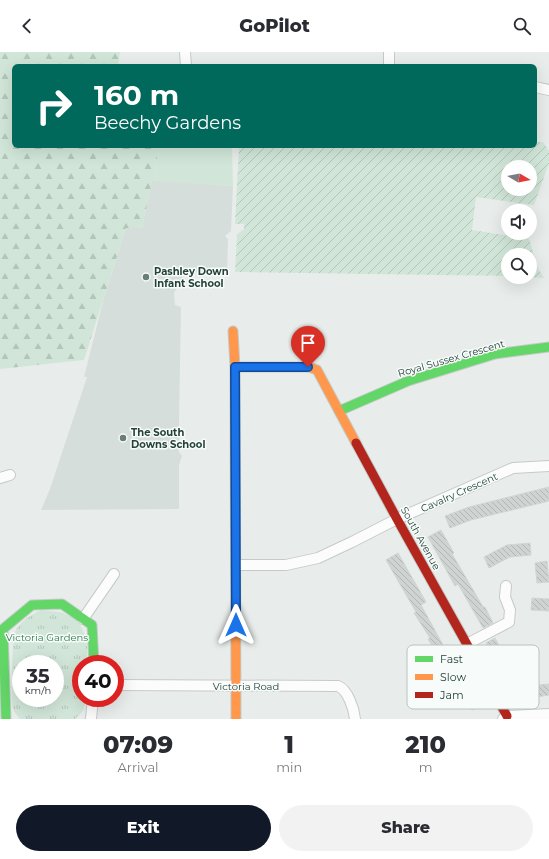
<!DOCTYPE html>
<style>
:root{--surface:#fff;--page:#f2f2f3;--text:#2b2b33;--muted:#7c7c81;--accent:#111827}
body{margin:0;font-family:Montserrat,sans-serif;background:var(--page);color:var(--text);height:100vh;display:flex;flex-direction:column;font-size:15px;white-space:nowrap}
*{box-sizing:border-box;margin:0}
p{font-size:13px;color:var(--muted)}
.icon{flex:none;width:22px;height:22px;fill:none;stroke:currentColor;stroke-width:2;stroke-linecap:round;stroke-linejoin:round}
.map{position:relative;height:667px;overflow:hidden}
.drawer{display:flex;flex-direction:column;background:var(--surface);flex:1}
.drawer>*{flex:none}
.guide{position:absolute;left:12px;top:12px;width:525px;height:84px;border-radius:6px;box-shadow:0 4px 16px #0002;background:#00695c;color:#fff;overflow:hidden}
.needle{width:26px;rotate:100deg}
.tools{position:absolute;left:501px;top:108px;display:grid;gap:8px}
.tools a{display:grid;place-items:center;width:36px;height:36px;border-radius:50%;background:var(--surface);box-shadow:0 4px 16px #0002;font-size:20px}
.speed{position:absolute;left:12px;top:603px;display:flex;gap:8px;font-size:20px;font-weight:700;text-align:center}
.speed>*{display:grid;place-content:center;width:52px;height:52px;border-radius:50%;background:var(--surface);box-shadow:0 4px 16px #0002;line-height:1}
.speed small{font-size:10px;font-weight:400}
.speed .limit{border:6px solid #d22;background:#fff;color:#111}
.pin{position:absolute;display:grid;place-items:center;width:34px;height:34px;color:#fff;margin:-41px -17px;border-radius:50% 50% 50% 0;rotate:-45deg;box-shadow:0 0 4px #0007}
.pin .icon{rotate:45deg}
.me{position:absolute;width:44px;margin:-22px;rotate:0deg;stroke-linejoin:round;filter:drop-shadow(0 0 3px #0008)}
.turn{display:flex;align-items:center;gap:14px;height:84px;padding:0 16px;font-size:18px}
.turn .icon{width:52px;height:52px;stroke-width:2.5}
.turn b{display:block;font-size:28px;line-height:34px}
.eta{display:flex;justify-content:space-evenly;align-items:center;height:68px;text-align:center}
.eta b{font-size:24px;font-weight:800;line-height:28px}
.action{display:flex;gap:8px;margin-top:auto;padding:8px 16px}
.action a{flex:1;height:46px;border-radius:24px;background:var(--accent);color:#fff;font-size:16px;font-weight:800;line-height:46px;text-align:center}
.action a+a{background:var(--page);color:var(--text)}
header{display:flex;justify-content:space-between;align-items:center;height:52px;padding:0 16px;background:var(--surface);font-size:18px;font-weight:800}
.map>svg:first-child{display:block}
.built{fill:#d6dedb}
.grass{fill:#d1e6d8}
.forest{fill:url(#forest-firs)}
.park{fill:url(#park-tufts);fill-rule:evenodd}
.garden{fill:url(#garden-furrows);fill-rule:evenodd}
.building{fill:url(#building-back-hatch);stroke:#d1d6d4}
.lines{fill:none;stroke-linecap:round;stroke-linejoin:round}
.street-casing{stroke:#c5cac8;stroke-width:12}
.fast-casing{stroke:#c3cbc8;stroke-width:11}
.slow-casing{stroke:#c3cbc8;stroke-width:11}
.jam-casing{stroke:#c3cbc8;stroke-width:11}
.street{stroke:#fcfcfc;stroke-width:10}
.fast{stroke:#63d668;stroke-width:9}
.slow{stroke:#ff974d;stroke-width:9}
.jam{stroke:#b3261e;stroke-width:9}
.route-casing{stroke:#114b97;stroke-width:10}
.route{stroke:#1a73e8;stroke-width:7}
.poi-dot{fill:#697e78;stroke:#f7fbf9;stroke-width:1.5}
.labels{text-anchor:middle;stroke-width:3;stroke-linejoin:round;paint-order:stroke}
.poi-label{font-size:10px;font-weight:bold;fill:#24423a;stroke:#f7fbf9;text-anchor:start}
.street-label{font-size:10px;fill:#24423a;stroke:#f7fbf9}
.park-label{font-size:10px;fill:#2d7a4b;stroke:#f7fbf9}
.key{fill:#f7fbf9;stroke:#b8c4c0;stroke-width:1}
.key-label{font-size:11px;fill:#24423a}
</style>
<header><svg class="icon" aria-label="back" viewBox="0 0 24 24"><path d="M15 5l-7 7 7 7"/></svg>GoPilot<svg class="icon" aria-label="search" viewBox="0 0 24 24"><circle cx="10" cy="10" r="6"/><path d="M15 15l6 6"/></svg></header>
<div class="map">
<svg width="549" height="667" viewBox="0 0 549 667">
<defs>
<pattern id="forest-firs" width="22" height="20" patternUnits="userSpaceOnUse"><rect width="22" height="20" fill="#d1e6d8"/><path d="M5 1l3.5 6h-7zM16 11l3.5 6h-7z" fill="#b3c6ba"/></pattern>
<pattern id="park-tufts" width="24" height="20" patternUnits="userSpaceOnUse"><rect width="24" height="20" fill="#d1e6d8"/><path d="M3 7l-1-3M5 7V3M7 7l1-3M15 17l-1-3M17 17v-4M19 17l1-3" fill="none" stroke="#b3c6ba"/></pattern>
<pattern id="garden-furrows" width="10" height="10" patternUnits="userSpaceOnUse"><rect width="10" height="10" fill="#d1e6d8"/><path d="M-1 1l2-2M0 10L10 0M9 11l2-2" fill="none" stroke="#b3c6ba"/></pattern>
<pattern id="building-back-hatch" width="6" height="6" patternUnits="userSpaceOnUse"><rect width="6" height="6" fill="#cfd4d2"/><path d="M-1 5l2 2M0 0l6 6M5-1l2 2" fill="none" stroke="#b2b7b5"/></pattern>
</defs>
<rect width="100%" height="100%" fill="#e8edeb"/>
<path class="built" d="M152,128L233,134L231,179L225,184L228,187L227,221L182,220V228L174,241L175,253L181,255L179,371V400L182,404L179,413V457L41,458L50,437L87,325H84L103,249L126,176H142Z"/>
<path class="grass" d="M158,94H232L233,134L155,129Z"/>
<path class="forest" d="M0,0H120L118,14H14V94H158L155,129H152L142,176H126L84,308L0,317Z"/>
<path class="park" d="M41,558C61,559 79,562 85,584C88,592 87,603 87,612H81V646H86C85,656 83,661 75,667H20C17,663 13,659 12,654C11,645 12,586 15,580C20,569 31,563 41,558ZM21,612H55V646H21Z"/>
<path class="garden" d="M535,90H543L549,99V111L534,153L476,145L472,178L529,187L538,216L544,226L530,225V203H508V224L235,220L237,183L244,177V172H235L239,94H535ZM508,115H530V137H508Z"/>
<path class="building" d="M549,435V449L471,468L450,476L445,464L469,455Z
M441,478L454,501L452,502L458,512L483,555H485L493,571L483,576L458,532L455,534L428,485Z
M530,491L531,503L510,505L489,516L484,505L507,493Z
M398,501L426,550L421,553L449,604L441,608L428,587L430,586L414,561L416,560L386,508Z
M547,509L549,530L537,531L535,511Z
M532,546L549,547V559L531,558Z
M495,586L518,627L508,633L486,591Z
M454,605L480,653L472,658L459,635L461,634L446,609Z
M549,632V643L530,646L529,634Z"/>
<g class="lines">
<g class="street-casing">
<path id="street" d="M185,0L186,14
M389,14V0
M535,35L549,38
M0,426L10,423
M236,513H286L318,506L352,490L397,467L513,416L549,414
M506,534L505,545L510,558L509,570
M83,567L114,522
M467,592L509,570
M115,633L338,634C348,638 354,657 355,667
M91,667L93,646
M503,667L507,664L549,662"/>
</g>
<g class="fast-casing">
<path id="fast" d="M339,359L408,329L495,302L549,295
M6,667L3,577L32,553L62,552L92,573L94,612"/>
</g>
<g class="slow-casing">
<path id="slow" d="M233,279L235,315L236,667
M235,315H309L317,318L356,391"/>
</g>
<g class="jam-casing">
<path id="jam" d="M356,391L397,467L507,664"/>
</g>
<use href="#street" class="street"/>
<use href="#fast" class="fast"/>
<use href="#slow" class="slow"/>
<use href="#jam" class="jam"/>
</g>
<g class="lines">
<g class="route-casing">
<path id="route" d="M236,573L235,315H308"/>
</g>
<use href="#route" class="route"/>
</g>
<g class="poi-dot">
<circle cx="146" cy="225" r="4"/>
<circle cx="123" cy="386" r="4"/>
</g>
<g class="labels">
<g class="poi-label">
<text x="154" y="223">Pashley Down<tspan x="154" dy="12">Infant School</tspan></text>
<text x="131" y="384">The South<tspan x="131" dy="12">Downs School</tspan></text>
</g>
<g class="street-label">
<text transform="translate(451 306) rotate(-16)" y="4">Royal Sussex Crescent</text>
<text transform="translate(459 440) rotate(-24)" y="4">Cavalry Crescent</text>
<text transform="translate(421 486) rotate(61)" y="4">South Avenue</text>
<text x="246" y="638">Victoria Road</text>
</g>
<g class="park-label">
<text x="47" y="589">Victoria Gardens</text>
</g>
</g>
<rect x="407" y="593" width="132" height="64" rx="6" class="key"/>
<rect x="415" y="604" width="18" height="6" fill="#63d668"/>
<rect x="415" y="622" width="18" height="6" fill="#ff974d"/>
<rect x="415" y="640" width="18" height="6" fill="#b3261e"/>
<g class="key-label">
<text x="440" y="611">Fast</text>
<text x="440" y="629">Slow</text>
<text x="440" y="647">Jam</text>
</g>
</svg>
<div class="tools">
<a><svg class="needle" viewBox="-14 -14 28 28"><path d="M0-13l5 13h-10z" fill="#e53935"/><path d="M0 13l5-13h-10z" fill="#7c7c81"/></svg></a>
<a><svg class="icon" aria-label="sound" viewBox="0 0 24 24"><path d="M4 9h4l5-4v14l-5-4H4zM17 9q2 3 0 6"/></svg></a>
<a><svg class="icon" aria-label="search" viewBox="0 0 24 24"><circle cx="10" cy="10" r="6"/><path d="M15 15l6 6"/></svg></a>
</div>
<div class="speed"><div>35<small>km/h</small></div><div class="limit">40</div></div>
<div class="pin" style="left:308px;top:315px;background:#d93025"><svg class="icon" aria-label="arrive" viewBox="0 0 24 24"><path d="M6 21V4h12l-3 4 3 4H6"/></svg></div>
<svg class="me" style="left:236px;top:573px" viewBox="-20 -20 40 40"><path d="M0-17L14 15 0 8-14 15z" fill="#1a73e8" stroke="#fff" stroke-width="4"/></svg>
<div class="guide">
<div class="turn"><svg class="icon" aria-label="right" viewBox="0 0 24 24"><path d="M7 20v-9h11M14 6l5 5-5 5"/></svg><div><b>160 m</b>Beechy Gardens</div></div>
</div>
</div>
<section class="drawer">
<div class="eta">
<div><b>07:09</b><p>Arrival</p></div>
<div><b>1</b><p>min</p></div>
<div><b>210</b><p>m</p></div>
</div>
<div class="action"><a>Exit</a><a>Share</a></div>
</section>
